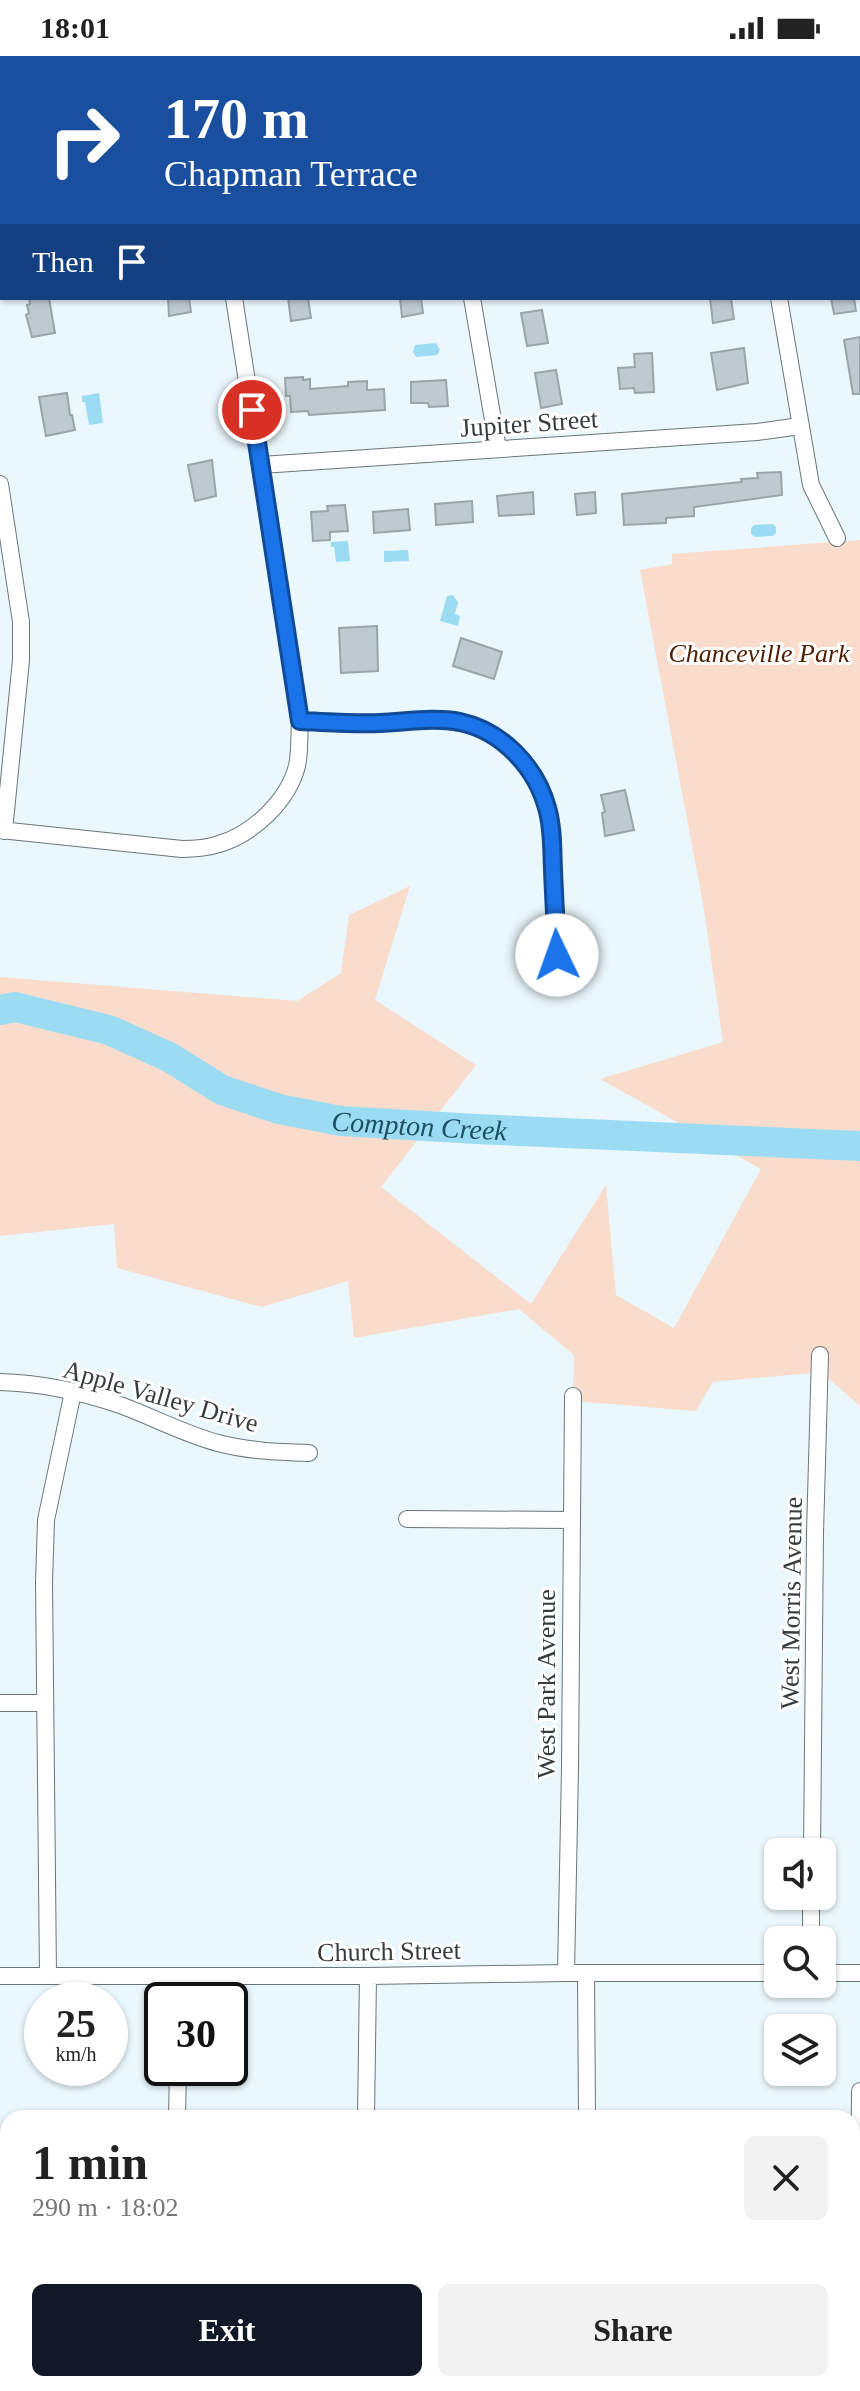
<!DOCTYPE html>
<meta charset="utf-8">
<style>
:root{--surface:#fff;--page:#f2f2f2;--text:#222;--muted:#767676;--accent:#111827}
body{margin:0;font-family:"Times New Roman",serif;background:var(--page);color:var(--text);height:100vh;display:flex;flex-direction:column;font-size:30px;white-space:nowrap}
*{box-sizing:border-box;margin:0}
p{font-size:26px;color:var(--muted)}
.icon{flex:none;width:44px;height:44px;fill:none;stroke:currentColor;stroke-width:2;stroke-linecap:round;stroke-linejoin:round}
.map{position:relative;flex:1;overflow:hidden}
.details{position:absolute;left:0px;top:2054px;width:860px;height:282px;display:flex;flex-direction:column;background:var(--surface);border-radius:24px 24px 0 0;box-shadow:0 2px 6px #0004}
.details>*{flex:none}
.guide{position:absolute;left:0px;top:0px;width:860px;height:244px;box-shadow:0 2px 6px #0004;background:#1a4fa0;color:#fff;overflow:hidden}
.controls{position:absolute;left:764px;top:1782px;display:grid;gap:16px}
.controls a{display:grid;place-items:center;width:72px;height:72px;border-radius:12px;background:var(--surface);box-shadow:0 2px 6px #0004;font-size:40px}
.speed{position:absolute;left:24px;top:1926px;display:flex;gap:16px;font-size:40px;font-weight:700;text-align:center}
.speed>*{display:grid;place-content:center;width:104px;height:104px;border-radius:50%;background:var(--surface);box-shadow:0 2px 6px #0004;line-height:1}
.speed small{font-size:20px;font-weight:400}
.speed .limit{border:4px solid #111;border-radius:12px;background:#fff;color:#111}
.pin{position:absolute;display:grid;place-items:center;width:68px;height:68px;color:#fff;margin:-34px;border:4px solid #fff;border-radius:50%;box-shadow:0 2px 8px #0007}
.me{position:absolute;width:88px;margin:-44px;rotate:357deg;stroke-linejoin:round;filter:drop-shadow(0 0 6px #0008)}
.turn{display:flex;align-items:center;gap:28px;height:168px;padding:0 32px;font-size:36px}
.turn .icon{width:104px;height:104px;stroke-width:2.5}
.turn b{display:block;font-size:56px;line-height:68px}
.then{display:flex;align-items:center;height:76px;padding:0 32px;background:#0003;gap:16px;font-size:30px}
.round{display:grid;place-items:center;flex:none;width:84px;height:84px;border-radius:12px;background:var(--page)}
.overview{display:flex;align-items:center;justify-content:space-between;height:136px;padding:0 32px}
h1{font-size:48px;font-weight:700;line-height:60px}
.cta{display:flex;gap:16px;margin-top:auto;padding:16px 32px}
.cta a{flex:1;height:92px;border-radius:12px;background:var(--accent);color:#fff;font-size:32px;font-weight:700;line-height:92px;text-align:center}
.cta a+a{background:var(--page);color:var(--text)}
.status{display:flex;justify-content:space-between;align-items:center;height:56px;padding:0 40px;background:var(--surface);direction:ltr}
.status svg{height:22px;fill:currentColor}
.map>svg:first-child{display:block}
.green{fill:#fadccc}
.water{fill:#9cdcf3}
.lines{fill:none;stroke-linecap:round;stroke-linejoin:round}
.river{stroke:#9cdcf3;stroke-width:30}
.building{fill:#becacf;stroke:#99a5aa;stroke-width:2}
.minor-casing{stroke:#6b767a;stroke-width:18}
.minor{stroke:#fff;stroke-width:16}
.route-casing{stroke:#114b97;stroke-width:20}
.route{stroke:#1a73e8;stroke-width:14}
.labels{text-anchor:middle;stroke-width:6;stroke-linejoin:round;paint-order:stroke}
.street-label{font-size:26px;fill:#373c3e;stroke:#fff}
.park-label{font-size:26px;font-style:italic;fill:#4f2000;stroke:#fff}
.water-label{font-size:28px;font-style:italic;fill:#1b5061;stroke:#fff}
</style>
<div class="status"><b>18:01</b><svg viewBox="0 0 49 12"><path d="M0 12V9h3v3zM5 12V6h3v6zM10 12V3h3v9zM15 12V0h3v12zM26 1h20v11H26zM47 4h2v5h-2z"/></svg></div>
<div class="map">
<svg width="860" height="2335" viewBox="0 0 860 2335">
<rect width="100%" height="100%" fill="#eaf7fc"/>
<path class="green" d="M860,484V1350L821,1316L713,1326L696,1355L573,1345L574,1299L519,1253L354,1282L348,1225L262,1251L117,1212L114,1168L0,1180V921L297,945L341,917L349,859L410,830L375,944L476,1009L381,1131L531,1248L606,1129L616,1239L674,1272L761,1113L600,1023L723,986L704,853L640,514L672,508V498Z"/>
<path class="water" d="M436,287L440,294L437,299L416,301L413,296L415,289Z
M99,337L103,367L89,369L85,346H82V340Z
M773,468L776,471V477L773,480L755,481L751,478V472L754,469Z
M348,485L350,505L336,506L334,491H331V486Z
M408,494L409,505L384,506V495Z
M453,539L458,546L455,558L460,560L458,570L440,565L447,540Z"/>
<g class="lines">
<path class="river" id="s1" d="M0,954L15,951L109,974L169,1001L222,1034L279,1053L341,1065L476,1073L860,1090"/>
</g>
<path class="building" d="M29,242H49L55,277L32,281L26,259L29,257L27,249L30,248Z
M168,242H189L191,256L169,260Z
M288,242H308L311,262L291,265Z
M400,242H421L423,257L402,261Z
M710,242H731L734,263L713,267Z
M831,242H854L856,255L834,258Z
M542,254L548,287L527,290L521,257Z
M860,281V338H853L844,284Z
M744,292L748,327L717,334L711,297Z
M652,297L654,336L635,337L634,332L620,333L618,312L635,311L634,298Z
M556,314L562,348L541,352L535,317Z
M303,321V324L310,323V333L348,330V326L367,325V334L384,333L385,354L309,359L308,355L291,356L290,340H286L285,322Z
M446,324L448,350L429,351L428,347H411V326Z
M67,337L70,359H72L75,374L46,380L39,341Z
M212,404L216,440L195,445L188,409Z
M781,416L782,439L694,451V460L666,462V467L624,469L622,438L742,426L741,423L758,422L757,417Z
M533,436L534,458L499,460L497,440Z
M595,436L596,457L577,459L575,438Z
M472,445L473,466L436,469L435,448Z
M345,449L348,475L330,476V484L313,485L311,456L328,455L327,450Z
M408,453L410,474L374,477L373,456Z
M377,570L378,615L341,617L339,572Z
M461,582L502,596L494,623L453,610Z
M625,734L634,774L605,780L602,757L605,756L601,739Z"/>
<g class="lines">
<g class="minor-casing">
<path id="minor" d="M196,0L197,2
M740,0V2
M472,242L498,393
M779,242L811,429L837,482
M261,409L757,376L800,370
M0,428L21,566V604L4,775
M300,665C321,666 341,668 362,668C393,667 428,660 460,667C502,675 537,711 548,752C553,772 552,794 553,813C555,842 556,871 557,899
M0,774L182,793C195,793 207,792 219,788C253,778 288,745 297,710C300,696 299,680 300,665L234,242
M0,1326C41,1327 82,1336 120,1349C153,1361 184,1378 218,1387C248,1395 278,1396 309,1397
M407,1463L571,1464
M0,1647H45
M812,1796L815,1477L820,1299
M811,1884V1840
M566,1917L570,1712L573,1340
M586,1917L587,2062
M822,1917H860
M48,1919L44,1527L46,1464L73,1336
M0,1920H368L566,1917H778
M179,1944L180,1920
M177,2062L178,2012
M366,2062L368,1920
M0,2128H8
M0,2313H8
M180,2328V2335
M365,2328V2335
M586,2335V2328
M857,2335L860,2035"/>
</g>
<use href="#minor" class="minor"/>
</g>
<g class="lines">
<g class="route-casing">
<path id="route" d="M252,354L300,665C327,666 353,668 380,667C406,666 434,661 460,666C502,675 536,711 547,752C553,772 552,794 553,813C554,842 556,871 557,899"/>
</g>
<use href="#route" class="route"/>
</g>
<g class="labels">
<g class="street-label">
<text transform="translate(529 367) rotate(-4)" y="9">Jupiter Street</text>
<text transform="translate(161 1340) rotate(16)" y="9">Apple Valley Drive</text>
<text transform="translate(791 1547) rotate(-89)" y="9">West Morris Avenue</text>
<text transform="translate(546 1628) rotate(-90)" y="9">West Park Avenue</text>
<text transform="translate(389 1895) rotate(-1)" y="9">Church Street</text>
</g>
<g class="park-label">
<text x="759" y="606">Chanceville Park</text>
</g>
<g class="water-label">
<text dy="10" stroke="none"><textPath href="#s1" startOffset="442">Compton Creek</textPath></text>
</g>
</g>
</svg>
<div class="controls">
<a><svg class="icon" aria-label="sound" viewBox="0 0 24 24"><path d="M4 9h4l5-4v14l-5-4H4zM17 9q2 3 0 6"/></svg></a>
<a><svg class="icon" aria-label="search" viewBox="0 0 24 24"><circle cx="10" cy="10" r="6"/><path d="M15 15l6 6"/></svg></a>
<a><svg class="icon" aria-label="layers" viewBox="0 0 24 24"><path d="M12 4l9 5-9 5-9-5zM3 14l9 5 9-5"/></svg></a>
</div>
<div class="speed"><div>25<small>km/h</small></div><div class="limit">30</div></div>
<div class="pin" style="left:252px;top:354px;background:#d93025"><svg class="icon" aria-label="arrive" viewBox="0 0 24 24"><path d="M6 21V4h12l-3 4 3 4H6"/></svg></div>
<svg class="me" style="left:557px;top:899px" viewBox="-20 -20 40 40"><circle r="19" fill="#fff"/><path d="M0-13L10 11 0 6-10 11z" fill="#1a73e8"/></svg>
<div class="guide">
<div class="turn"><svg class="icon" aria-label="right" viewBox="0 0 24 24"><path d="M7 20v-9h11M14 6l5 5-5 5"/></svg><div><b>170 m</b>Chapman Terrace</div></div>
<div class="then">Then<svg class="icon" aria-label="arrive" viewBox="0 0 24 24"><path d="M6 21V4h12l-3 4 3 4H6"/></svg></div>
</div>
<section class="details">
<div class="overview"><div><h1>1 min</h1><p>290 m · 18:02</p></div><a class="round"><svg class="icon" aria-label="close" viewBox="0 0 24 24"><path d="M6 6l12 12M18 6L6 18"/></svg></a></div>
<div class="cta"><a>Exit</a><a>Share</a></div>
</section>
</div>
